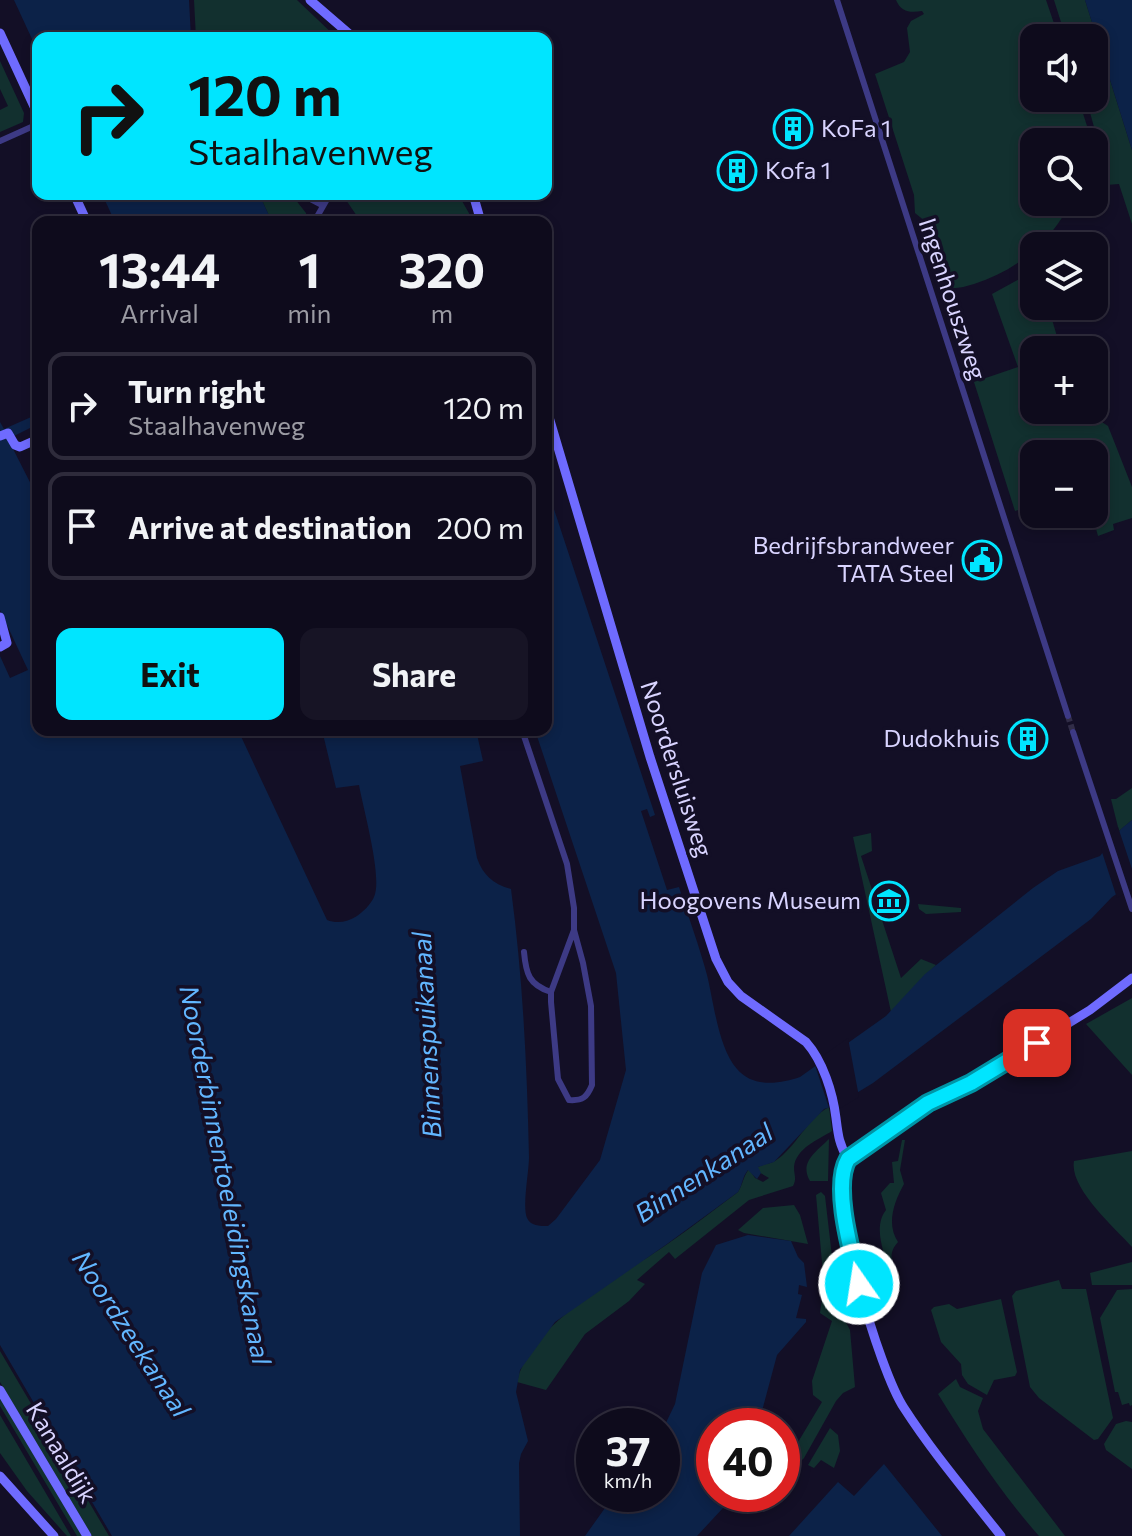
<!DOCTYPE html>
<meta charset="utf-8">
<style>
:root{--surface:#0e0b1c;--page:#171425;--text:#f1f3f6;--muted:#9b9ba3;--line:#2e2b3b;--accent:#00e5ff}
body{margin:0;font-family:Commissioner,sans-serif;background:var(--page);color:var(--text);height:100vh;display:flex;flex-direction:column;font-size:30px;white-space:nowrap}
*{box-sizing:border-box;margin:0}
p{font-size:26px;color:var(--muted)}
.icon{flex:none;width:44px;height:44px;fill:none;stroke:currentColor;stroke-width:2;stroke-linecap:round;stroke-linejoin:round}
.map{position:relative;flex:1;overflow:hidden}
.side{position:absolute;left:32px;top:216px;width:520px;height:520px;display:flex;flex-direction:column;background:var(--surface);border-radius:16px;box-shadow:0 4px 12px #0003,0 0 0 2px var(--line)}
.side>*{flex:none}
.hud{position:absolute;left:32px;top:32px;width:520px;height:168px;border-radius:16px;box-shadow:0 4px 12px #0003,0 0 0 2px var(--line);background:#00e5ff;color:#111;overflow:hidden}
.fabs{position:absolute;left:1020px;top:24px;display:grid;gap:16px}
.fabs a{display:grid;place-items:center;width:88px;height:88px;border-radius:16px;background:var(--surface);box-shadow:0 4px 12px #0003,0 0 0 2px var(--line);font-size:40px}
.speed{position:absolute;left:576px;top:1408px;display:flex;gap:16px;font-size:40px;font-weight:700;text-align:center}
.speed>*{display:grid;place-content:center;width:104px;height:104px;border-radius:50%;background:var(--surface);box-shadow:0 4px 12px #0003,0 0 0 2px var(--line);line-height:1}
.speed small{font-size:20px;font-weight:400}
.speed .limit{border:12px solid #d22;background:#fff;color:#111}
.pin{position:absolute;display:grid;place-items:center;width:68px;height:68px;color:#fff;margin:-34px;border-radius:16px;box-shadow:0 4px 12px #0006}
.me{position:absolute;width:88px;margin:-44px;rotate:347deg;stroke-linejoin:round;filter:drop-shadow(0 0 6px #0008)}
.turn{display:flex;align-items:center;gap:28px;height:168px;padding:0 24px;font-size:36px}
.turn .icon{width:104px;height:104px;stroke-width:2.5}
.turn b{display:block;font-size:56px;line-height:68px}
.eta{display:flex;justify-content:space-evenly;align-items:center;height:136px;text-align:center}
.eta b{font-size:48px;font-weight:700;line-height:56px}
.cta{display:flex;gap:16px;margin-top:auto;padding:16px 24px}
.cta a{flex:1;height:92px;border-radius:16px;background:var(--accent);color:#111;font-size:32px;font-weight:700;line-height:92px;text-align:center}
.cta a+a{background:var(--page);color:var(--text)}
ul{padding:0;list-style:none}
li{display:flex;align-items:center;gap:24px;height:108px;margin:0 16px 12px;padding:0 8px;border:4px solid var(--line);border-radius:16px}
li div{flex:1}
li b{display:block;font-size:30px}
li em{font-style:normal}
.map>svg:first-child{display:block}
.green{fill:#12302f}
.water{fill:#0c2248}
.pier{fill:#130f26}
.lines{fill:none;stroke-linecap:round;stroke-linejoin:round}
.street-tunnel{stroke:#312d47;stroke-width:6;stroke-dasharray:6 3;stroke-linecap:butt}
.street{stroke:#3d3a85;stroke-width:6}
.secondary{stroke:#6f6bff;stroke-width:9}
.route-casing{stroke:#0095a6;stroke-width:20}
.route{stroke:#00e5ff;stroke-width:14}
.labels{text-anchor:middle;stroke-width:7;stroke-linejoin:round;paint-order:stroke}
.poi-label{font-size:24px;fill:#d9d4ff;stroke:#130f26;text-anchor:end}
.street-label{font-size:24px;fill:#d9d4ff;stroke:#130f26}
.water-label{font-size:26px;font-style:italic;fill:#62b6ff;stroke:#130f26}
</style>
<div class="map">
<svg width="1132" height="1536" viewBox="0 0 1132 1536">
<rect width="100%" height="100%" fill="#130f26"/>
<path class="green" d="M194,0H297L337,38H196Z
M896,0H1046L1059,38H1034V98H1078L1088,129L1087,142H1034V202H1071C1051,242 1017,270 974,284C961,288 949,291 938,284L928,250L931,226L915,213L914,195L875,74L904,62L910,52L907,28L911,21L924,14L922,11C910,13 901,12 896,0Z
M1054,0H1085L1132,150V224L1119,184L1106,185L1096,177L1099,145L1086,98H1094V38H1066Z
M0,61L24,113L23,122L0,132V110L8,106L0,89Z
M259,194H291L306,213V222H272Z
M342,194H458L474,222H361Z
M1034,271V306H1048L1061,350H1034V410H1083L1108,426L1132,487V518L1113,524L1114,530L1098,536L1092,514H1094V454H1034V505L1015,511L974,382L1018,367L992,294Z
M1132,788V820L1119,831L1111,799H1116Z
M871,833L872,851L861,856L901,978L921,959L936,965L891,1012L853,837Z
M918,904L961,908V912L926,914L919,909Z
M1132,998V1075L1086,1024Z
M829,1107L832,1131C818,1140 796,1148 794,1167C794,1176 797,1178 793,1186L749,1200L675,1259L669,1252L637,1280L645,1284L629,1301L585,1334L546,1390L517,1382C530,1322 621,1277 669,1243C692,1227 715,1209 738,1192C743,1184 743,1177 749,1169L755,1178L763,1182L769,1178L757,1171L758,1167C763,1164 770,1164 775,1161C797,1147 806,1119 829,1107Z
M829,1139L828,1181H810C799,1162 816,1152 829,1139Z
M902,1140H905L900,1170L904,1184C894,1202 886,1224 898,1242C887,1254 892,1264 899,1277L894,1281C887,1261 871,1229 886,1210L881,1193L890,1183H894L892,1162L898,1161Z
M1132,1151V1247C1114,1227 1069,1188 1074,1161Z
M821,1192L825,1196L836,1291L839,1309L850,1330L855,1387L843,1393L836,1401L804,1458L782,1480V1469L822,1402L813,1395L812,1381L832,1321L820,1313L824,1285L816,1195Z
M794,1205L800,1215L808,1244L744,1233L738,1230L763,1208Z
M1132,1262V1285H1092L1090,1273Z
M1059,1280L1062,1289H1086L1113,1418L1098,1439L1094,1440L1039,1398L1030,1387L1012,1296L1016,1291Z
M1132,1289V1405L1130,1406L1129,1403L1122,1405L1118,1392H1115L1100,1318L1117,1290Z
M1001,1299L1017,1372L1015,1376L994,1380L987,1395L968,1384L962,1375L961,1364L941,1342L931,1310L934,1307L949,1304L957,1309Z
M0,1351L109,1536H92L0,1382Z
M956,1379L960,1387L983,1398L978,1411L983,1429L1065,1536H1039C1000,1492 969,1444 938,1394Z
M0,1398L82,1536H77L0,1406Z
M0,1415L71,1536H67L27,1491L0,1453Z
M1126,1421L1132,1422V1469L1106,1450L1104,1444L1116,1424Z
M830,1428L838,1435L840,1451L834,1468L821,1460L814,1468L808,1465Z"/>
<path class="water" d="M14,0H189L191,38H38V52Z
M1085,0H1132V150Z
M102,194H259L272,222H115Z
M38,414V424L8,439L38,498V730H238L327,920C337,924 348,922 357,916C363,912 371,904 374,897C383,878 363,808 359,785L336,788L322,730H476L483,761L460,766L477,858C483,875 493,884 511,889C523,979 527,1067 529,1157C529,1172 522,1206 527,1218C531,1226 539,1226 548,1226L556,1219L600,1160L626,1070L616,973L535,730H546V485L655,815L650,817L647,809L641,811L667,890L679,887C688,916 699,945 707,975C714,1003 718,1047 737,1069C753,1088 780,1084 800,1077L886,1016L925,974L1033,888L1058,871L1100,856L1121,829L1132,820V884L1112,897L1091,919L873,1083L837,1105L824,1109L774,1162L758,1167L761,1173L757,1179L748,1170C742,1177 743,1184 738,1192L667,1244L555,1322L520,1370L516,1392L528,1441L521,1454L519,1463L520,1536H112L0,1345V656L10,678L28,670L0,610V422L4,429Z
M748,1235L791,1241L798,1257L804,1263L807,1287L799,1285L798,1294L802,1295L796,1318L806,1319V1322L777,1355L758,1426H714V1494H736L697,1536H585L615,1494H662V1431L675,1404L702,1273L716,1245Z
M884,1464L942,1536H789L838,1482L854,1496Z"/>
<path class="pier" d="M1118,827L1132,869V889L1117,898L1101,849Z
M848,1038L859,1097L839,1109L830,1111L814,1062Z"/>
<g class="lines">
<path class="street-tunnel" d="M1068,716L1073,732"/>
<path class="street" d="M837,0L1068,716
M0,141L38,124
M301,194L322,205
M314,222L330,194
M522,730L567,864L574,908V930L583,963L591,1006L592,1085C587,1097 583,1101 569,1100L558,1079L551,1002V992L574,930
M1073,732L1132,909
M524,952C526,974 529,985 551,992"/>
<path class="secondary" d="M310,0L354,38
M0,33L38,115
M74,194L87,222
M473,194L481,222
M546,407L650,757L716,959L728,982L741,996L806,1042C823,1061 833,1093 836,1118C838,1134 839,1145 848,1159
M0,436L8,433L15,445L20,447L38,439
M0,617L7,643L0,647
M848,1159C826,1196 880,1372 904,1408C933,1453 968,1494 1001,1536
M848,1159L928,1103L971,1083L1010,1059L1090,1010L1132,978
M0,1390L87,1536
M0,1476L54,1536"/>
</g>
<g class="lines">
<g class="route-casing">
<path id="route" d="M859,1284C852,1254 832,1186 848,1159L928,1103L971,1083L1037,1043"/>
</g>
<use href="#route" class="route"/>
</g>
<defs>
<g id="building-ring" transform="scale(2)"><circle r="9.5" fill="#130f26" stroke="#00e5ff" stroke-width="1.5"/><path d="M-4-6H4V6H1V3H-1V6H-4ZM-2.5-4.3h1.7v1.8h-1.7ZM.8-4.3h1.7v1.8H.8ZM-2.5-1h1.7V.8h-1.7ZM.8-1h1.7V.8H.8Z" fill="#00e5ff"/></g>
<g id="civic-ring" transform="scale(2)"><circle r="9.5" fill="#130f26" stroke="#00e5ff" stroke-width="1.5"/><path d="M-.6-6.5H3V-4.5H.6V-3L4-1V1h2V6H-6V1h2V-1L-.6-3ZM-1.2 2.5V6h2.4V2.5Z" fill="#00e5ff"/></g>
<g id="museum-ring" transform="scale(2)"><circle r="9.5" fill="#130f26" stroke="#00e5ff" stroke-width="1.5"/><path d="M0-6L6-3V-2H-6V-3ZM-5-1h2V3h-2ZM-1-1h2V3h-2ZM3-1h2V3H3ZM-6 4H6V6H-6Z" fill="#00e5ff"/></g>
</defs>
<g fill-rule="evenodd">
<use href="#building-ring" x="793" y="129"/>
<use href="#building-ring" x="737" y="171"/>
<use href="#civic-ring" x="982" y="560"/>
<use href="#building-ring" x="1028" y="739"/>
<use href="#museum-ring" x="889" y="901"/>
</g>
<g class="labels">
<g class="poi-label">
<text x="821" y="137" text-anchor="start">KoFa 1</text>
<text x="765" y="179" text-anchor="start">Kofa 1</text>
<text x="954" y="554">Bedrijfsbrandweer<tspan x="954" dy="28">TATA Steel</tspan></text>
<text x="1000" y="747">Dudokhuis</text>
<text x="861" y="909">Hoogovens Museum</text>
</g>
<g class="street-label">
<text transform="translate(952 299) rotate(72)" y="8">Ingenhouszweg</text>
<text transform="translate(676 769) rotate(72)" y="8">Noordersluisweg</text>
<text transform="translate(61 1453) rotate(59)" y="8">Kanaaldijk</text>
</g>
<g class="water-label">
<text transform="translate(427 1035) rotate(-93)" y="9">Binnenspuikanaal</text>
<text transform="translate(704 1173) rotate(-33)" y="9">Binnenkanaal</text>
<text transform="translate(225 1175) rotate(79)" y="9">Noorderbinnentoeleidingskanaal</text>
<text transform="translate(131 1334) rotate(57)" y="9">Noordzeekanaal</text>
</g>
</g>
</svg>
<div class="fabs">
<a><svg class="icon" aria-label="sound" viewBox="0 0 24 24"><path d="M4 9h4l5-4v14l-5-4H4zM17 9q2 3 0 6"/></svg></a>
<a><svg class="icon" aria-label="search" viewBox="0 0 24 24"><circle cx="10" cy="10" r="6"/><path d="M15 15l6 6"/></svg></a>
<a><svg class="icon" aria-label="layers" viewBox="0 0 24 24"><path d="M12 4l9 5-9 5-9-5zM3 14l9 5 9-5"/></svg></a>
<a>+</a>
<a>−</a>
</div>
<div class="speed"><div>37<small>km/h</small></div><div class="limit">40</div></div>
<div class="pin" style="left:1037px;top:1043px;background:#d93025"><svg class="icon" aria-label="arrive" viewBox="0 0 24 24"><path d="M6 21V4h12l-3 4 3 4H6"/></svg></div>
<svg class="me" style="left:859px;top:1284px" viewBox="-20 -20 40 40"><circle r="17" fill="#00e5ff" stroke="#fff" stroke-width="3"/><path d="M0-11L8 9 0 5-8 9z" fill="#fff"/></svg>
<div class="hud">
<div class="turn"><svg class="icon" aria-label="right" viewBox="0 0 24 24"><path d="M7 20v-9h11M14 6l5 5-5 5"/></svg><div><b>120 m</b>Staalhavenweg</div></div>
</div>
<section class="side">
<div class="eta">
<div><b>13:44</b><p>Arrival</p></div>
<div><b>1</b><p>min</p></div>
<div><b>320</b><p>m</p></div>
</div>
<ul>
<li><svg class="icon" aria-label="right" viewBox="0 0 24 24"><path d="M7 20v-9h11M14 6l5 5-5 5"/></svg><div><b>Turn right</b><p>Staalhavenweg</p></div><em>120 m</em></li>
<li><svg class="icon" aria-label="arrive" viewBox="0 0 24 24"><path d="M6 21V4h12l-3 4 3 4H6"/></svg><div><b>Arrive at destination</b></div><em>200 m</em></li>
</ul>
<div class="cta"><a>Exit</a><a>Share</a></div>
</section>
</div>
